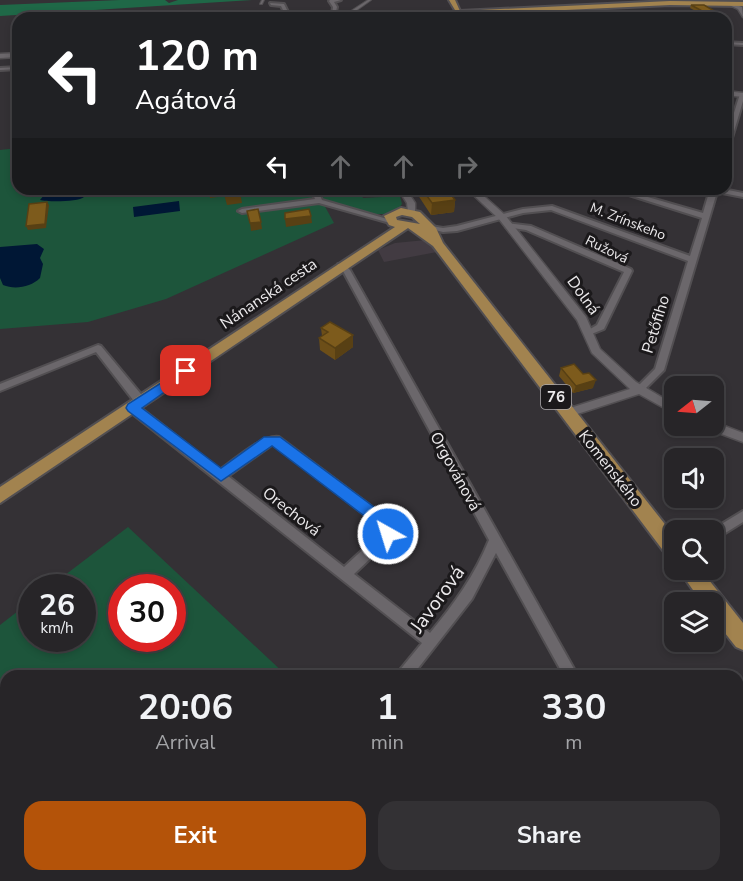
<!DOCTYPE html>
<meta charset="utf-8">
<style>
:root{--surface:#272528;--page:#333134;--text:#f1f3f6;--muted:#a4a5a8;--line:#434245;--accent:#b45309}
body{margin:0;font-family:"Nunito Sans",sans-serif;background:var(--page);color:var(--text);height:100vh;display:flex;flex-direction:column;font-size:22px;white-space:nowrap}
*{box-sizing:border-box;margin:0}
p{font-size:20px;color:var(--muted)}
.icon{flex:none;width:33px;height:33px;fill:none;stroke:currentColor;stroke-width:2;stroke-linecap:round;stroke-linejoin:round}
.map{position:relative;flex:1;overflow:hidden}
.panel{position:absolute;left:0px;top:670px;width:744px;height:212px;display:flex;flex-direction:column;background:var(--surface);border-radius:18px 18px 0 0;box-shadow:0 3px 9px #0003,0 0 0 2px var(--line)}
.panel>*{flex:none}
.top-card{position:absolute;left:12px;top:12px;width:720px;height:183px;border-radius:18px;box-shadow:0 3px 9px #0003,0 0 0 2px var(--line);background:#202124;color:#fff;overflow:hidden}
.needle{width:39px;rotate:253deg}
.fabs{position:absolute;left:664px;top:376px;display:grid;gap:12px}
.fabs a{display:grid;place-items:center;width:60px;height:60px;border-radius:12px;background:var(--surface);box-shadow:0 3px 9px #0003,0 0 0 2px var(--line);font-size:30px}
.speed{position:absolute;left:18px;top:574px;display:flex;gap:12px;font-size:30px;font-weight:700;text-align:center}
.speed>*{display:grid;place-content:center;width:78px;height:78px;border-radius:50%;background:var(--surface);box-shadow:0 3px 9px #0003,0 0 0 2px var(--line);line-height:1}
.speed small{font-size:15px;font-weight:400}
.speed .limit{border:9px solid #d22;background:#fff;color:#111}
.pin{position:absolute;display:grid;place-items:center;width:51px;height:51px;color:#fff;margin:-26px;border-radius:12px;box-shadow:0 3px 9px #0006}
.me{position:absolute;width:66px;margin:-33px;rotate:321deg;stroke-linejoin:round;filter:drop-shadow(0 0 4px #0008)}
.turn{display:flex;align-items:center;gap:21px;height:126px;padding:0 24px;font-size:27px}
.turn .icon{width:78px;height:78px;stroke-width:2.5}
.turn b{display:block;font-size:42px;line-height:51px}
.lanes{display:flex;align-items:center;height:57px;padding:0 24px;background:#0003;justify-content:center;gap:30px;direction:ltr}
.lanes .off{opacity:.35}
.eta{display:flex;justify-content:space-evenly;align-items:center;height:102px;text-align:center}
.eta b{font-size:36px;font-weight:700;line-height:42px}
.cta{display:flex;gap:12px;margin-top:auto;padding:12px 24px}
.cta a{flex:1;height:69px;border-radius:18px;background:var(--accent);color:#fff;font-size:24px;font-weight:700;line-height:69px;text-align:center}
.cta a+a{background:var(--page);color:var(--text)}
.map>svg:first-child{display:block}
.built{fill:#423b42}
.green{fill:#1d553b;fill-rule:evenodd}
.forest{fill:#1f6847}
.water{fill:#001735}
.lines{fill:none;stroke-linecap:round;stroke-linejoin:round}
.pedestrian-casing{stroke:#524f52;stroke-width:2}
.minor-casing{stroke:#524f52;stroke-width:4}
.tertiary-casing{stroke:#524f52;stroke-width:3}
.primary-casing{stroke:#524f52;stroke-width:4}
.pedestrian{fill:#6b676b;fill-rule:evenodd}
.minor{fill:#6b676b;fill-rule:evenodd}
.tertiary{fill:#6b676b;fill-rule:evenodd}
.primary{fill:#a2834f;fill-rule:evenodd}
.wall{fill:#6c4e18}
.shaded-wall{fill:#584014}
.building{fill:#7d5b1c;stroke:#584014;stroke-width:1.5}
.route{fill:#1a73e8;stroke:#114b97;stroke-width:1.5}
.labels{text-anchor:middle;stroke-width:6;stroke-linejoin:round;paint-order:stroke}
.far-street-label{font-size:14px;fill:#eceaec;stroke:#1b191b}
.shield{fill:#1b191b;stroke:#adabad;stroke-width:1.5}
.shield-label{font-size:15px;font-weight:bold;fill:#eceaec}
.street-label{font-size:16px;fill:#eceaec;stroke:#1b191b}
.near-street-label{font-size:20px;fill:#eceaec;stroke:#1b191b}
</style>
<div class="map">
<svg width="743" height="881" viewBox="0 0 743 881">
<rect width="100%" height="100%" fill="#343135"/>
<path class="built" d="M426,240L437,252L384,262L378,250L395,243Z"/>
<path class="green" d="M18,148V189H316L319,195L359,191L363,198L400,196L402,204C389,226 342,206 322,201L334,223L166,299L88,322L0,329V150Z
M128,527L287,676H6V876H474L478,881H0V625L31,601L32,639H82V588H48ZM122,588H172V639H122Z"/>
<path class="forest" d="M120,0H165L169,3L178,0H252L0,16V5Z"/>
<path class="water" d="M89,189C88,192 87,195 84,197C79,202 47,202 40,200L48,190Z
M179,201L180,211L134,217L133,207Z
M37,244L44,249L40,258L43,264L40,278C31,287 15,290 3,285L0,278V247Z"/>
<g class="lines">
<g class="pedestrian-casing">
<path id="pedestrian" d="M262,0H264L262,4H260Z
M368,0H371L347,17H345V15Z"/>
</g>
<g class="minor-casing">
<path id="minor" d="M330,0H341L334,2L337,7L335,16L332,15L333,7L329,1Z
M270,3L284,4L291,18H287L281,6L271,5Z
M146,12L148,13L149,18H145L144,13Z
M430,14H432L434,18H430Z
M726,42L743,43V45L726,44Z
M18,67V69L0,70V68Z
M740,94H743V101L729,148L726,150V138Z
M311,189H317L322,200L394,221L390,223L319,203L242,213L238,211L242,209L315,199Z
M610,189H620L703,213L710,189H723L743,193V197L717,192L664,370L642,392L639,393L634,390L655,369L688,261L551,210L523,213L457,231L443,232L427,228L431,226L443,228L457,226L523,209L552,206L690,256L702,218Z
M506,223L531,226L631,269L632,271L604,329L589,335L585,332L597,325L624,272L526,230L506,227Z
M338,264H344L350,270L578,676H564L496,553L472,599L412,676H397L399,671L422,643L129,411L128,408L129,405H137L220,470C234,460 263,434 279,437L392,522L394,534L392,538L354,574L430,633C454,604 475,575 489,540L343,271L337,266ZM273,444L382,528V532L344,567L228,476Z
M98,345L101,346L145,399L146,402L145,405H137L96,352L0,391V384Z
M743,511V522L714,540V531H710Z
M676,876H693L696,881H678Z"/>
</g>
<g class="tertiary-casing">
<path id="tertiary" d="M727,2L742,7L743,17L738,9L727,4Z
M460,12L458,14L370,18L372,17Z
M331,14L359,18L331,16L285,18Z
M18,53V57L0,58V54Z
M726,91L743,93V97L726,95Z
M398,189H406L415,203V214L408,212L407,203Z
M467,189H476L505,215L586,317L600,349L636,382L675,405V414L639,394L568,417L564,416L562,413L564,410L630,389L592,353L577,320L499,219Z
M714,422L743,433V442L708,429L706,426H714Z"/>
</g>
<g class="primary-casing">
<path id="primary" d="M449,0H455L460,11L670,1L743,2V6L670,5L458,15Z
M401,208L420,212L436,228L443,243L675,537V559L668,557L433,246L408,228L0,503V487L395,227L389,225L384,216ZM402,215L412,217L420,224L397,220L396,217Z
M679,570H701L743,623V650L736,647L714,619V603H702Z"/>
</g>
<use href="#pedestrian" class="pedestrian"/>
<use href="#minor" class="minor"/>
<use href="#tertiary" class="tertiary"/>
<use href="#primary" class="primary"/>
</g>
<path class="wall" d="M691,5L716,12L715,15H703L690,8Z
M414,189H447L455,200L454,212L431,215Z
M321,328L353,335V347L335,360L320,350L319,338L322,336Z
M561,368L593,388L573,393L559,376Z"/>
<path class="shaded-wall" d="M208,189H223L225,196L210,198Z
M240,192L242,203L227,205L224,194Z
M455,200L454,212L431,215L432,203Z
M47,202L49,205L46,228L28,230L26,226Z
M311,216L312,223L286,227L285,219Z
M261,222L262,229L251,231L250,223Z
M353,335V347L335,360V348Z
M596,380L593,388L573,393L576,386Z"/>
<path class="building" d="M691,5H704L716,12H704Z
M223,189H239L240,192L224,194Z
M422,189H447L455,200L432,203Z
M47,202L45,224L26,226L29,204Z
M258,209L261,222L250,223L247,211Z
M309,209L311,216L285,219V213Z
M330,322L353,335L335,348L319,338L328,332L321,328Z
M574,364L583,374L589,373L596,380L576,386L561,368Z"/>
<path class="route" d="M186,367L192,371L190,374L142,408L221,468L264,437H280L393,521L395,534L393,538L388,540L382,538L380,528L272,446L221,481L128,411L126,408L128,404Z"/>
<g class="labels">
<g class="far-street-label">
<text transform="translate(628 221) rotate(21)" y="5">M. Zrínskeho</text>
<text transform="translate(607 249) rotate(26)" y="5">Ružová</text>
</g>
<rect class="shield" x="541" y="385" width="30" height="24" rx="4.5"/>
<g class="shield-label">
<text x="556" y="402">76</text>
</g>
<g class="street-label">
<text transform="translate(268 293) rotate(-34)" y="6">Nánanská cesta</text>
<text transform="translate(584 295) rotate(54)" y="6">Dolná</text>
<text transform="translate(655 324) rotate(-73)" y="6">Petőfiho</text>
<text transform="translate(611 468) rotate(52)" y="6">Komenského</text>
<text transform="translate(456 471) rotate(61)" y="6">Orgovánová</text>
<text transform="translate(292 511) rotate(38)" y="6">Orechová</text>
</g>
<g class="near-street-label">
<text transform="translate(437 599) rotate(-54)" y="7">Javorová</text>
</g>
</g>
</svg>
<div class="fabs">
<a><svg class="needle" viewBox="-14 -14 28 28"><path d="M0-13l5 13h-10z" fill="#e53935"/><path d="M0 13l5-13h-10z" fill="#a4a5a8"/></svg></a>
<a><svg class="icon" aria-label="sound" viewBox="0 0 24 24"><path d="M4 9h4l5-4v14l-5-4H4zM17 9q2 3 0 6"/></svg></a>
<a><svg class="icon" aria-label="search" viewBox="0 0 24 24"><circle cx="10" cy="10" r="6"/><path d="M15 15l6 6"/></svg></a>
<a><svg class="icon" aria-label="layers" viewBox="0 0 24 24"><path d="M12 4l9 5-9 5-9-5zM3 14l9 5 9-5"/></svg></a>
</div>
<div class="speed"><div>26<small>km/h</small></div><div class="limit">30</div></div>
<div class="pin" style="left:186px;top:371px;background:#d93025"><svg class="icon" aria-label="arrive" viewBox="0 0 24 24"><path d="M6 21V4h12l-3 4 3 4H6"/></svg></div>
<svg class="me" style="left:388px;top:534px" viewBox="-20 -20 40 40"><circle r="17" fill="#1a73e8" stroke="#fff" stroke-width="3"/><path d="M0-11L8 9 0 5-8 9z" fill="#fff"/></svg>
<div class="top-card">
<div class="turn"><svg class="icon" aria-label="left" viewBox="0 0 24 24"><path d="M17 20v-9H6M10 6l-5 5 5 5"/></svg><div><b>120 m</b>Agátová</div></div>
<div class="lanes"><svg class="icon" aria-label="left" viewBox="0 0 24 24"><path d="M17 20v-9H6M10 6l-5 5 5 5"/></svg><svg class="icon off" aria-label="ahead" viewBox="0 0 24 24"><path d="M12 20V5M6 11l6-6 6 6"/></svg><svg class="icon off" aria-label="ahead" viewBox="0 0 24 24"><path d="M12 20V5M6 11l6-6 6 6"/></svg><svg class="icon off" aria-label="right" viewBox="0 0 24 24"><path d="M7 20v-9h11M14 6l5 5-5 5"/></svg></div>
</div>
<section class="panel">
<div class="eta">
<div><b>20:06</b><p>Arrival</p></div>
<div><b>1</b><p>min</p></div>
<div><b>330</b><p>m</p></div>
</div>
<div class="cta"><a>Exit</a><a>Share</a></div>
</section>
</div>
